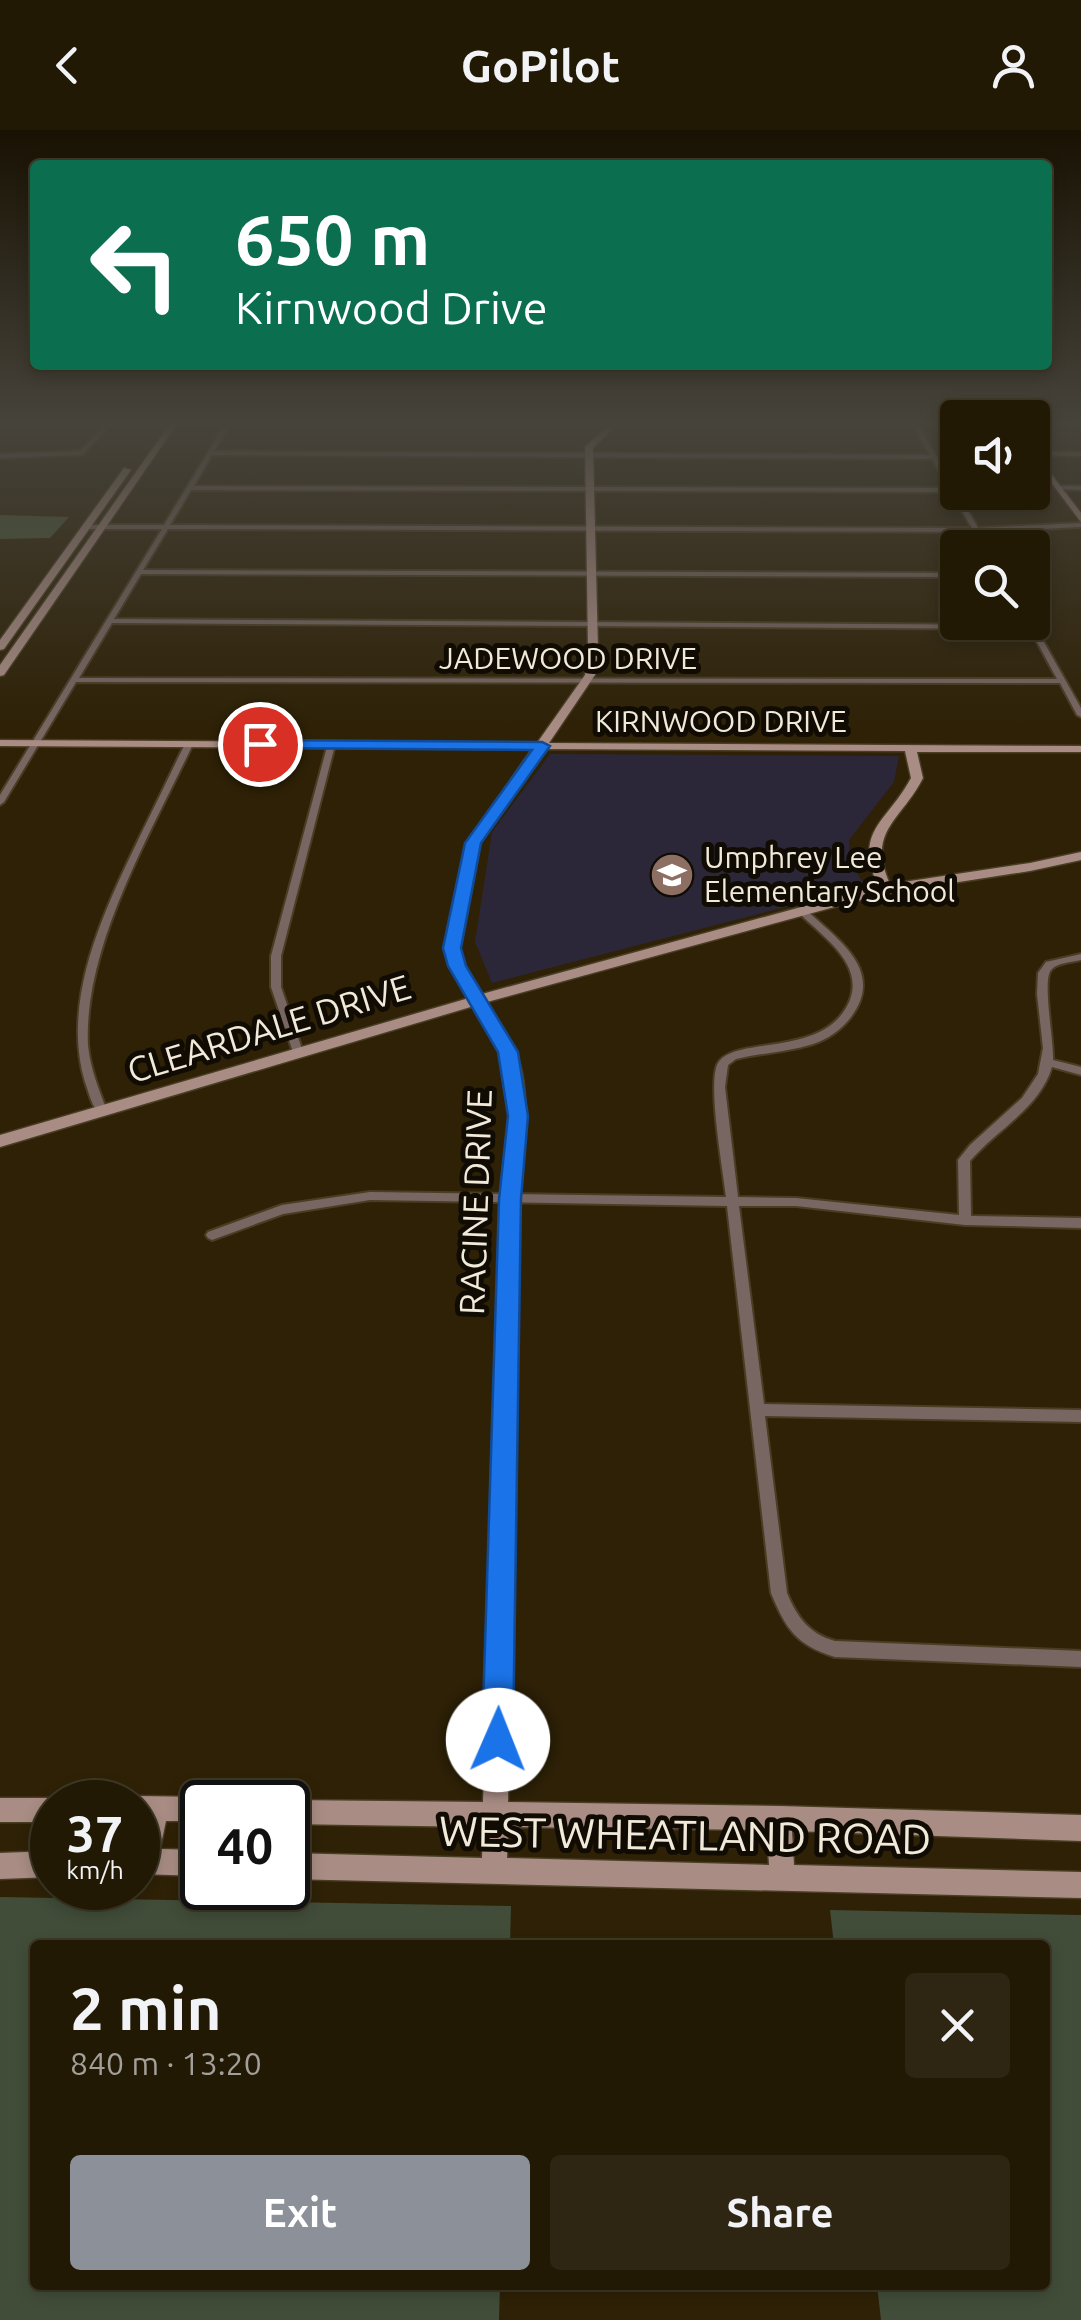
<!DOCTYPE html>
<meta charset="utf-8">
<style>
:root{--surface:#221904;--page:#2e2613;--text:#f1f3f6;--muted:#a2a09a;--line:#3f3826;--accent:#8c9099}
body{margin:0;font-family:Ubuntu,sans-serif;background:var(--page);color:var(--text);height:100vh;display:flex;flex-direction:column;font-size:38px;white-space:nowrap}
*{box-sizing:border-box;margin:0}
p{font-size:32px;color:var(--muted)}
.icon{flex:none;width:55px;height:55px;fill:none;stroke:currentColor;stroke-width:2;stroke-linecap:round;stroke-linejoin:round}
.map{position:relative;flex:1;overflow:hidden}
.panel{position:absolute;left:30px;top:1810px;width:1020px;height:350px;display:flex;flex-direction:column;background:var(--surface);border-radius:10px;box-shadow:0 5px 15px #0003,0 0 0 2px var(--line)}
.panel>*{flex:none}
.banner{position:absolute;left:30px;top:30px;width:1022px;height:210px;border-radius:10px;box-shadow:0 5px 15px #0003,0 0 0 2px var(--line);background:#0b6e4f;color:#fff;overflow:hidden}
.buttons{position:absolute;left:940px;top:270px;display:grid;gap:20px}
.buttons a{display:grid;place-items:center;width:110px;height:110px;border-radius:10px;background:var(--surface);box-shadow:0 5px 15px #0003,0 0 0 2px var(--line);font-size:50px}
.speed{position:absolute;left:30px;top:1650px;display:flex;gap:20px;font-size:50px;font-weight:700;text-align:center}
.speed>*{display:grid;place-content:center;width:130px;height:130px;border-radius:50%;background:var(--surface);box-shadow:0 5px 15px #0003,0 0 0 2px var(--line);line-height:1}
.speed small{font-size:25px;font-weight:400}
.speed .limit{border:5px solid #111;border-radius:15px;background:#fff;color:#111}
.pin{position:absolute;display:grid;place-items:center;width:85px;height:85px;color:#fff;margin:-42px;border:5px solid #fff;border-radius:50%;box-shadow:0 2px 10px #0007}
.me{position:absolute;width:110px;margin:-55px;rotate:1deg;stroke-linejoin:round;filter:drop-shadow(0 0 8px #0008)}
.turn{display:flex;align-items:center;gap:35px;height:210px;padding:0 40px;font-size:45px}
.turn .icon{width:130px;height:130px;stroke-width:2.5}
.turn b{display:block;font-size:70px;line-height:85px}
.round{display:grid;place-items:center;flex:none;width:105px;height:105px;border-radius:10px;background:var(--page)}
.head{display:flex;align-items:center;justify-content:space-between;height:170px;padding:0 40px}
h1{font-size:60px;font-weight:700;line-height:75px}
.action{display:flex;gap:20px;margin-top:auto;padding:20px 40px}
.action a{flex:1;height:115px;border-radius:10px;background:var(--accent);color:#fff;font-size:40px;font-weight:700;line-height:115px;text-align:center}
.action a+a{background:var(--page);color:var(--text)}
header{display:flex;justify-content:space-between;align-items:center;height:130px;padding:0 40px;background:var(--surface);font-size:45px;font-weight:700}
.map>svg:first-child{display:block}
.education{fill:#2c2738}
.green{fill:#414d39}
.forest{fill:#495c3d}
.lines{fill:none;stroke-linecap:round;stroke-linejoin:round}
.street-casing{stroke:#493d24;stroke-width:4}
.secondary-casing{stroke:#493d24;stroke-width:3}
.street{fill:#786662;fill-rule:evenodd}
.secondary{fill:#a98d85;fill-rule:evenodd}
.route{fill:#1a73e8;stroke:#114b97;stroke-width:2.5}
.labels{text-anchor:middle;stroke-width:10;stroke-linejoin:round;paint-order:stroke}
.far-street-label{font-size:30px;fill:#f1e9d9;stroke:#110c03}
.far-poi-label{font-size:30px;fill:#f1e9d9;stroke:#110c03;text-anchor:start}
.street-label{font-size:35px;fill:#f1e9d9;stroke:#110c03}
.near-street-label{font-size:42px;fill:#f1e9d9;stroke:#110c03}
</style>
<header><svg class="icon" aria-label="back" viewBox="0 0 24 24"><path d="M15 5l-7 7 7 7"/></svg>GoPilot<svg class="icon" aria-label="person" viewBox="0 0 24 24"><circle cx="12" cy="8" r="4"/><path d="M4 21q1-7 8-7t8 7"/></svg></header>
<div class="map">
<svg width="1081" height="2190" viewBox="0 0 1081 2190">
<rect width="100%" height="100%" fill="#2e2106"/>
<path class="education" d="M550,624L899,626L894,652L849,710L850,734L866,756L492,853L475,812L492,702Z"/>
<path class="green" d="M0,1767L511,1776L510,1815H35V2155H500L499,2190H0Z
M830,1780L1081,1785V2190H881L877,2155H1045V1815H834Z"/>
<path class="forest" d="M0,385L69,387L50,408L0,409Z"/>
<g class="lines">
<g class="street-casing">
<path id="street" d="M227,291L912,293L911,291H916L978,398L1081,393V397L981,402L990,418H984L974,402L168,399L143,440L958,443V447L141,444L114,489L1028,495L1027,492H1032V491L1081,578V587L1077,585L1060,553L76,552L4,672L0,675V665L162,399H86L83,397L86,395H164ZM230,295L914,297L930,325L214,321ZM212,325L932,329L949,358L194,356ZM191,360L951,362L972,398L170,395ZM112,493L1030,499L1057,549L79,548Z
M0,293L172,294L175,296L109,297L82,325L0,328V324L80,321L103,297H0Z
M1032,322H1081V326L1034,325Z
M1060,356H1081V360L1058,359Z
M186,612L193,614C152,701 83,817 88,915C90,938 99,960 107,981L101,985C92,978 89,963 85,952C60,868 106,777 142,702C157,672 171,642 186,612Z
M328,613L335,615L281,826V857L303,922L298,926L293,922L271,857V826Z
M802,778L805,779C837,809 886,840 851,887C841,900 828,909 813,914C788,922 761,923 736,929L728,935L725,957L738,1067L796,1068L959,1085L958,1030L970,1015L1022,968L1038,944L1043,918L1037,864L1038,843L1046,832L1081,824V830C1072,832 1056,833 1051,840C1042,851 1054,911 1053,930L1081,937V945L1052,937C1040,978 996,1000 970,1031L971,1086L1081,1088V1098L965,1095L796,1076H739L764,1274L1081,1280V1292L765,1286L787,1463C797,1487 809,1504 835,1511L1081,1521V1537L835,1527C796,1515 786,1499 771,1463L727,1076L370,1070L283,1084L212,1110L208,1108L206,1105L208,1102L282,1075L370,1062L726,1067C723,1039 708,958 717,935C730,905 817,928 846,878C870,837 824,808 799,783V779Z"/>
</g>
<g class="secondary-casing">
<path id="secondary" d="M172,291H179L4,545L0,546V535Z
M613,291H621L593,318L598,520L595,545L549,613L1081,616V622H917L923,648C901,691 866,701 890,754L1030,733L1081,722V730L1030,741L882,764L487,872C500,894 517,917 522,943C530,984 522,1027 519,1069L508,1672L779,1676L1081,1685V1711L792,1701L794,1735L1081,1742V1768L288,1749V1723L482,1728L483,1697L288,1694V1672H281L288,1670L483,1672L501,1069C506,1028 515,982 506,941C501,918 486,896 474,876L0,1017V1005L469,868L450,836L445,818L467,713L532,619L0,616V610L537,613L585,545L588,520L585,317ZM544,619L905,621L911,648C887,693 853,700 878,756L482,864L464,836L459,818L479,713ZM508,1697L767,1700L769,1735L507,1728Z
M1032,319L1081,383V392L1032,327Z
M124,338L131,340L4,519L0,520V510Z
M138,1666L202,1667L211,1670L212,1672H202V1691H166L160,1719L202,1720V1746L138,1744V1706L141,1690H138V1672H128Z
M0,1668H52L61,1672H52V1692H0Z
M52,1721V1747L0,1749V1723Z"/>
</g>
<use href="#street" class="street"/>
<use href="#secondary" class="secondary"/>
</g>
<linearGradient id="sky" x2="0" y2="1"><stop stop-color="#191203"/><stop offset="0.49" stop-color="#46433b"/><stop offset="1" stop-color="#46433b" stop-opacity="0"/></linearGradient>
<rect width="1081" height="598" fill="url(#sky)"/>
<path class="route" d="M260,610L542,612L550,616L481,713L461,818L466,836L518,922L528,986L521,1069L513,1610L509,1621L498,1625L486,1621L482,1610L499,1069L508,986L498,922L448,836L443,818L465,713L532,620L254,618V611Z"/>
<defs>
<g id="school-disc" transform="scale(2.25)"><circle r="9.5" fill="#8d6e63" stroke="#110c03"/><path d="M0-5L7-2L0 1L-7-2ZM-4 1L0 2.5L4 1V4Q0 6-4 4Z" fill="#fff"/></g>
</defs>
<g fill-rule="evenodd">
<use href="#school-disc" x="672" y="745"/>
</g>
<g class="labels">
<g class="far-street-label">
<text x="568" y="539">JADEWOOD DRIVE</text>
<text x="721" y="602">KIRNWOOD DRIVE</text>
</g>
<g class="far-poi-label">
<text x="704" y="738">Umphrey Lee<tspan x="704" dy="34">Elementary School</tspan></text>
</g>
<g class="street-label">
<text transform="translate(269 899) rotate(-17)" y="12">CLEARDALE DRIVE</text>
<text transform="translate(476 1072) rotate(-88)" y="12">RACINE DRIVE</text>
</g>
<g class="near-street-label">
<text transform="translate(685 1705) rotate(1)" y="15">WEST WHEATLAND ROAD</text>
</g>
</g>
</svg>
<div class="buttons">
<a><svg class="icon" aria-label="sound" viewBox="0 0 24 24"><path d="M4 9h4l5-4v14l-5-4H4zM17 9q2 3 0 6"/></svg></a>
<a><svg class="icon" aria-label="search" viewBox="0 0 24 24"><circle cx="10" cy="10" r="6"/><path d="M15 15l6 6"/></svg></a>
</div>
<div class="speed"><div>37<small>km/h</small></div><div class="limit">40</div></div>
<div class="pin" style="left:260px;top:614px;background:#d93025"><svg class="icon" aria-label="arrive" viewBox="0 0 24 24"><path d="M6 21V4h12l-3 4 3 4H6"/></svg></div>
<svg class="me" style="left:498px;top:1610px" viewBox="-20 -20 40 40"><circle r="19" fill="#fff"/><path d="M0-13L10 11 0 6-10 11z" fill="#1a73e8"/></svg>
<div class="banner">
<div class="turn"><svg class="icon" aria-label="left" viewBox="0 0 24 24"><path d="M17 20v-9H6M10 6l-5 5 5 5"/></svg><div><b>650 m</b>Kirnwood Drive</div></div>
</div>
<section class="panel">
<div class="head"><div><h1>2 min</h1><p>840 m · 13:20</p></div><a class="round"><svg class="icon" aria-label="close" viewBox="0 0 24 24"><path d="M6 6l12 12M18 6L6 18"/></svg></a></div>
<div class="action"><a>Exit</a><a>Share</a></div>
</section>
</div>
